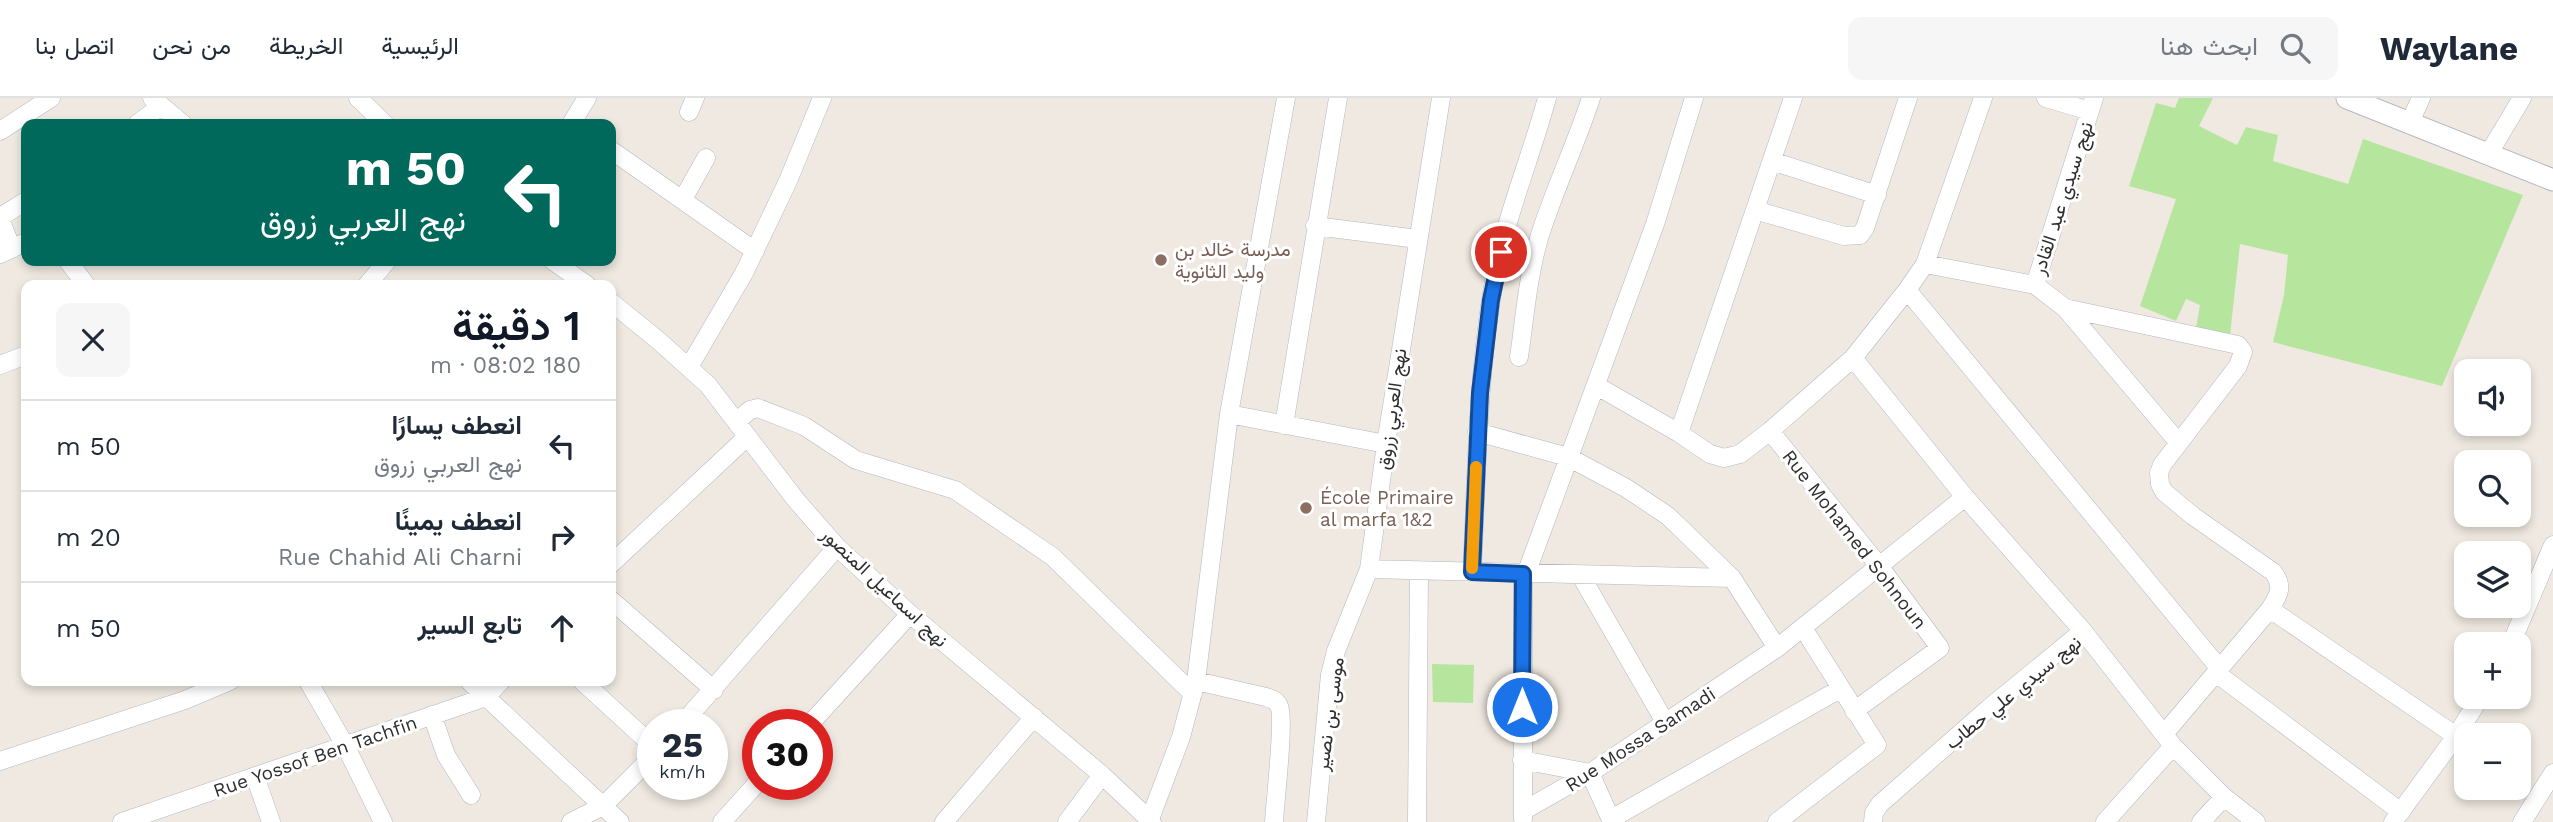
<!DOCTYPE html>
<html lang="ar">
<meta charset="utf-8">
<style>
:root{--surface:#fff;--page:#f6f6f7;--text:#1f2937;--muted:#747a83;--line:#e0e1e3;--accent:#111827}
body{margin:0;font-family:"Work Sans",Vazirmatn,sans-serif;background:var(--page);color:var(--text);direction:rtl;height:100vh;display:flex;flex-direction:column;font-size:26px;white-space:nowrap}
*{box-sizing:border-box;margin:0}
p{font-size:23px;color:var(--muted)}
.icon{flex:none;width:38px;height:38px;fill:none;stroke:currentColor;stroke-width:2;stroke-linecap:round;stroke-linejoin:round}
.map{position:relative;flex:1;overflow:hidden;direction:ltr}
.sheet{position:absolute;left:21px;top:182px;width:595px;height:406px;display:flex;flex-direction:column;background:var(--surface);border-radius:14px;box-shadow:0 4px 10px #0003;direction:rtl}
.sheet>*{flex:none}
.guide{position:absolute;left:21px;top:21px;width:595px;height:147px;border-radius:14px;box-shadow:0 4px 10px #0003;direction:rtl;background:#00695c;color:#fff;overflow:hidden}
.buttons{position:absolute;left:2454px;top:261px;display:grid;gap:14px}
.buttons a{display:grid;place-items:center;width:77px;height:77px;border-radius:14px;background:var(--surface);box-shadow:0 4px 10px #0003;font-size:35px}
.speed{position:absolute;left:637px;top:611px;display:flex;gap:14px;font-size:35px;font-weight:700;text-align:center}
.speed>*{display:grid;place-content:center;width:91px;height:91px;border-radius:50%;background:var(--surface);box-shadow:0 4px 10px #0003;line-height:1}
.speed small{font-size:18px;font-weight:400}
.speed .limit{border:10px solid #d22;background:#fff;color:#111}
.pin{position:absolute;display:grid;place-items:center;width:60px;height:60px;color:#fff;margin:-30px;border:4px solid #fff;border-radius:50%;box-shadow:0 2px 7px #0007}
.me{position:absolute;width:77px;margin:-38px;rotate:0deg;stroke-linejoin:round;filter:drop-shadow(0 0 5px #0008)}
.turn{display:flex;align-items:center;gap:24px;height:147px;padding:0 35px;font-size:32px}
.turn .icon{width:91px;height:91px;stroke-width:2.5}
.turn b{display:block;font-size:49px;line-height:60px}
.round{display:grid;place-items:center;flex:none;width:74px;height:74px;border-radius:14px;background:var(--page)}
.overview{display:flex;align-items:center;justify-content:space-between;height:119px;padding:0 35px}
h1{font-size:42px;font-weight:600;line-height:52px;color:var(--accent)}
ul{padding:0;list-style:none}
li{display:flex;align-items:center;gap:21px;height:91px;padding:0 35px;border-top:2px solid var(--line)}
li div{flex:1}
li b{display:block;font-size:26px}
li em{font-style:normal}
header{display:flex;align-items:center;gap:42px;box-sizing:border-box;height:98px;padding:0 35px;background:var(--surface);border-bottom:2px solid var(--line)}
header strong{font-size:33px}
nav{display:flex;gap:38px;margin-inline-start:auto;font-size:24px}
.search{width:490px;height:63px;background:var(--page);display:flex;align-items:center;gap:18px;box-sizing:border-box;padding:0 24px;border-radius:14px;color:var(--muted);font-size:26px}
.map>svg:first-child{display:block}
.green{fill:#b6e59e}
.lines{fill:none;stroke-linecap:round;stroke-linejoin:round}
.minor-casing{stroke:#b4b7c1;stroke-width:19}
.tertiary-casing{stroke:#b4b7c1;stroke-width:23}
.minor{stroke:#fff;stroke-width:18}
.tertiary{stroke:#fff;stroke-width:21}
.route-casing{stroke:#114b97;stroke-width:18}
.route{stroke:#1a73e8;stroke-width:12}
.slow{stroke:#f59e0b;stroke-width:12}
.education-dot{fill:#8d6e63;stroke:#fff;stroke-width:2.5}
.labels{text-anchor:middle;stroke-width:6;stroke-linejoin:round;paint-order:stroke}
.street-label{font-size:19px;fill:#2e2e2e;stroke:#fff}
.education-label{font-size:19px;fill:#785e54;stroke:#fff;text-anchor:start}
</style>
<header>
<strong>Waylane</strong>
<div class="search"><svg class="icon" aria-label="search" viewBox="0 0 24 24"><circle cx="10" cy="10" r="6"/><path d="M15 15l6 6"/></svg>ابحث هنا</div>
<nav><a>الرئيسية</a><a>الخريطة</a><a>من نحن</a><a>اتصل بنا</a></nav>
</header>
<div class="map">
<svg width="2553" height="724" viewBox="0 0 2553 724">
<rect width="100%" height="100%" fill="#efe9e1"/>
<path class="green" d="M2179,0H2213L2199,28L2237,47L2246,29L2278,37L2273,63L2348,86L2363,41L2523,97L2442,288L2273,244L2284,197L2288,157L2240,146L2230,237L2196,230L2200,207L2186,201L2176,223L2140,208L2176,101L2129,88L2156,5L2175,10Z
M1432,566L1474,567L1473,605L1433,604Z"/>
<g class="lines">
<g class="minor-casing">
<path id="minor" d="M152,0L183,26
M358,0L385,26
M2046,0L2090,13
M689,14L695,0
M2410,24L2421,0
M137,26L161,8
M571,26L587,0
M0,33L51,0
M611,52L755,153
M2489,55L2522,0
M1772,63L1877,97
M683,101L706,60
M1755,112L1844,138L1860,137L1865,130L1908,0
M0,119L26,103
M0,121L12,151
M1315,128L1418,141
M0,156L26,144
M68,163L86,187
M553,163L587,187
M1925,166L2035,187L2065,210L2178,344
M367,187L387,163
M2035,187L2094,0
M1907,192L2220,571
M611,204L659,243L708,287L796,402L837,449L910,516L1102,677L1152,724
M2065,210L2238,247L2243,254L2238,268L2162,367L2159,375L2160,386L2164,394L2193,418L2273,474C2284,488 2279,497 2270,511L2164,636
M1519,259C1525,218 1528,176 1540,137C1555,90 1576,46 1591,0
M1853,260L1965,399L2083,533L2173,648L2224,699L2256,724
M0,267L26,257
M689,269L744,175L788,83L822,0
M1597,288L1679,335L1710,356L1724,360L1740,356L1770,333L1853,260L1907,192L1925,166L1983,0
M1229,316L1386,346
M736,324L750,312L758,310L804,328L856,362L955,392L1053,459L1193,596
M1284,327L1338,0
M1770,333L1880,469L1940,550L1854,613
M1477,334L1568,359L1626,390L1668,418L1732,480L1777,550
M1679,335L1793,0
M611,466L747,339
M1369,471L1732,480
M1472,474C1477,376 1477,276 1495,178C1506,118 1531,59 1547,0
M1526,476L1655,126L1694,0
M1581,478L1665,624
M611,502L714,592
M2270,511L2456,638
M2511,546L2553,447
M2216,575L2401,714
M308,583L346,649L383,724
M469,583L620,724
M582,583L653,648
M1196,583L1266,599C1272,601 1276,602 1279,608C1285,619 1275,705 1274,724
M432,617L446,657L471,697
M682,626L837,449
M810,626L910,516
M1522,662L1590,675L1612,724
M0,663L185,602L230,583
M255,678L271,724
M1523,713L1590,675L1777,550L1965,399
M1150,721L1181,639L1196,583L1229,316L1286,0
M1523,721V476
M1611,721L1840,591
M122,724L486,599L501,583
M571,724L603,708L653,658
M722,724L758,684
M944,724L1034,619
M1067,724L1102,677
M1316,724L1330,577L1336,553L1369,471L1386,346L1441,0
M1417,724L1419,473
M1777,724L1877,647L1803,530
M1873,724L1874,715L1880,706L1988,611L2083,533
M2105,724L2173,648
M2201,724L2224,699
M2393,724L2456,638L2481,598
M2522,724L2553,675"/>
</g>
<g class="tertiary-casing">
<path id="tertiary" d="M2347,0L2553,82"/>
</g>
<use href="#minor" class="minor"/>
<use href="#tertiary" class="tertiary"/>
</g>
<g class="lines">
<g class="route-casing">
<path id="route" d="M1501,154L1491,202L1480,295L1472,474L1523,476L1522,609"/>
</g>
<use href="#route" class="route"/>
<path class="slow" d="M1472,470L1476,369"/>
</g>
<g class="education-dot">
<circle cx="1161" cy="162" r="7"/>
<circle cx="1306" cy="410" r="7"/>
</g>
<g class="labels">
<g class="street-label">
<text transform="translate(2062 100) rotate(-72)" y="7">نهج سيدي عبد القادر</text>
<text transform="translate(1391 311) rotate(-82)" y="7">نهج العربي زروق</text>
<text transform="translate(1855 441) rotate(52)" y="7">Rue Mohamed Sohnoun</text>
<text transform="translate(885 489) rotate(43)" y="7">نهج اسماعيل المنصور</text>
<text transform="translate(2013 594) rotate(-39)" y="7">نهج سيدي علي حطاب</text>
<text transform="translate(1329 616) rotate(-82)" y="7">موسى بن نصير</text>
<text transform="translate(1640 641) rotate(-33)" y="7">Rue Mossa Samadi</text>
<text transform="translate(315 658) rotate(-19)" y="7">Rue Yossof Ben Tachfin</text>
</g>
<g class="education-label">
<text x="1175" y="158">مدرسة خالد بن<tspan x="1175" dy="22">وليد الثانوية</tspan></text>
<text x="1320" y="406">École Primaire<tspan x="1320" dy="22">al marfa 1&amp;2</tspan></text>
</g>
</g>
</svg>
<div class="buttons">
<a><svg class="icon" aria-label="sound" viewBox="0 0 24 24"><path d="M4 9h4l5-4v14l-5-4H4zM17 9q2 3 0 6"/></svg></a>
<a><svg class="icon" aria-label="search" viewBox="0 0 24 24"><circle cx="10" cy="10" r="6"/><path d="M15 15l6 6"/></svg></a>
<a><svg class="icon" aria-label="layers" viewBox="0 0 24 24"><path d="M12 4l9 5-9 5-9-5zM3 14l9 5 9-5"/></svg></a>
<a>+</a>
<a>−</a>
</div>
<div class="speed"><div>25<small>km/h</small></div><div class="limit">30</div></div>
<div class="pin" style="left:1501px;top:154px;background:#d93025"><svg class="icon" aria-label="arrive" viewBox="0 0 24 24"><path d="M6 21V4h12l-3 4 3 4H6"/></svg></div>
<svg class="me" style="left:1522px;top:609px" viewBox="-20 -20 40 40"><circle r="17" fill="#1a73e8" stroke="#fff" stroke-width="3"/><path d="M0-11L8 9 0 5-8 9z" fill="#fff"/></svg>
<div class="guide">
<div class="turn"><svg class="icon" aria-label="left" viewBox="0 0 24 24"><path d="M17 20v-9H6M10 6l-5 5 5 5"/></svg><div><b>50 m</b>نهج العربي زروق</div></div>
</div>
<section class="sheet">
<div class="overview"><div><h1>1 دقيقة</h1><p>180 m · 08:02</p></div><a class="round"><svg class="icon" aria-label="close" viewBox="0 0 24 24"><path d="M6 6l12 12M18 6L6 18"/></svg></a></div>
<ul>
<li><svg class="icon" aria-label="left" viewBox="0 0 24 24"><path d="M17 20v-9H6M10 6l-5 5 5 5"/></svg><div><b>انعطف يسارًا</b><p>نهج العربي زروق</p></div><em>50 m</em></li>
<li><svg class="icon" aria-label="right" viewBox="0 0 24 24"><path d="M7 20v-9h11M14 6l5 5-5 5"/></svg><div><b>انعطف يمينًا</b><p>Rue Chahid Ali Charni</p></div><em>20 m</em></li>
<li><svg class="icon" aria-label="ahead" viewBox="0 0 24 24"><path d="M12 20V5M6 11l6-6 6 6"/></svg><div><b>تابع السير</b></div><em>50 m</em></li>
</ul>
</section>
</div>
